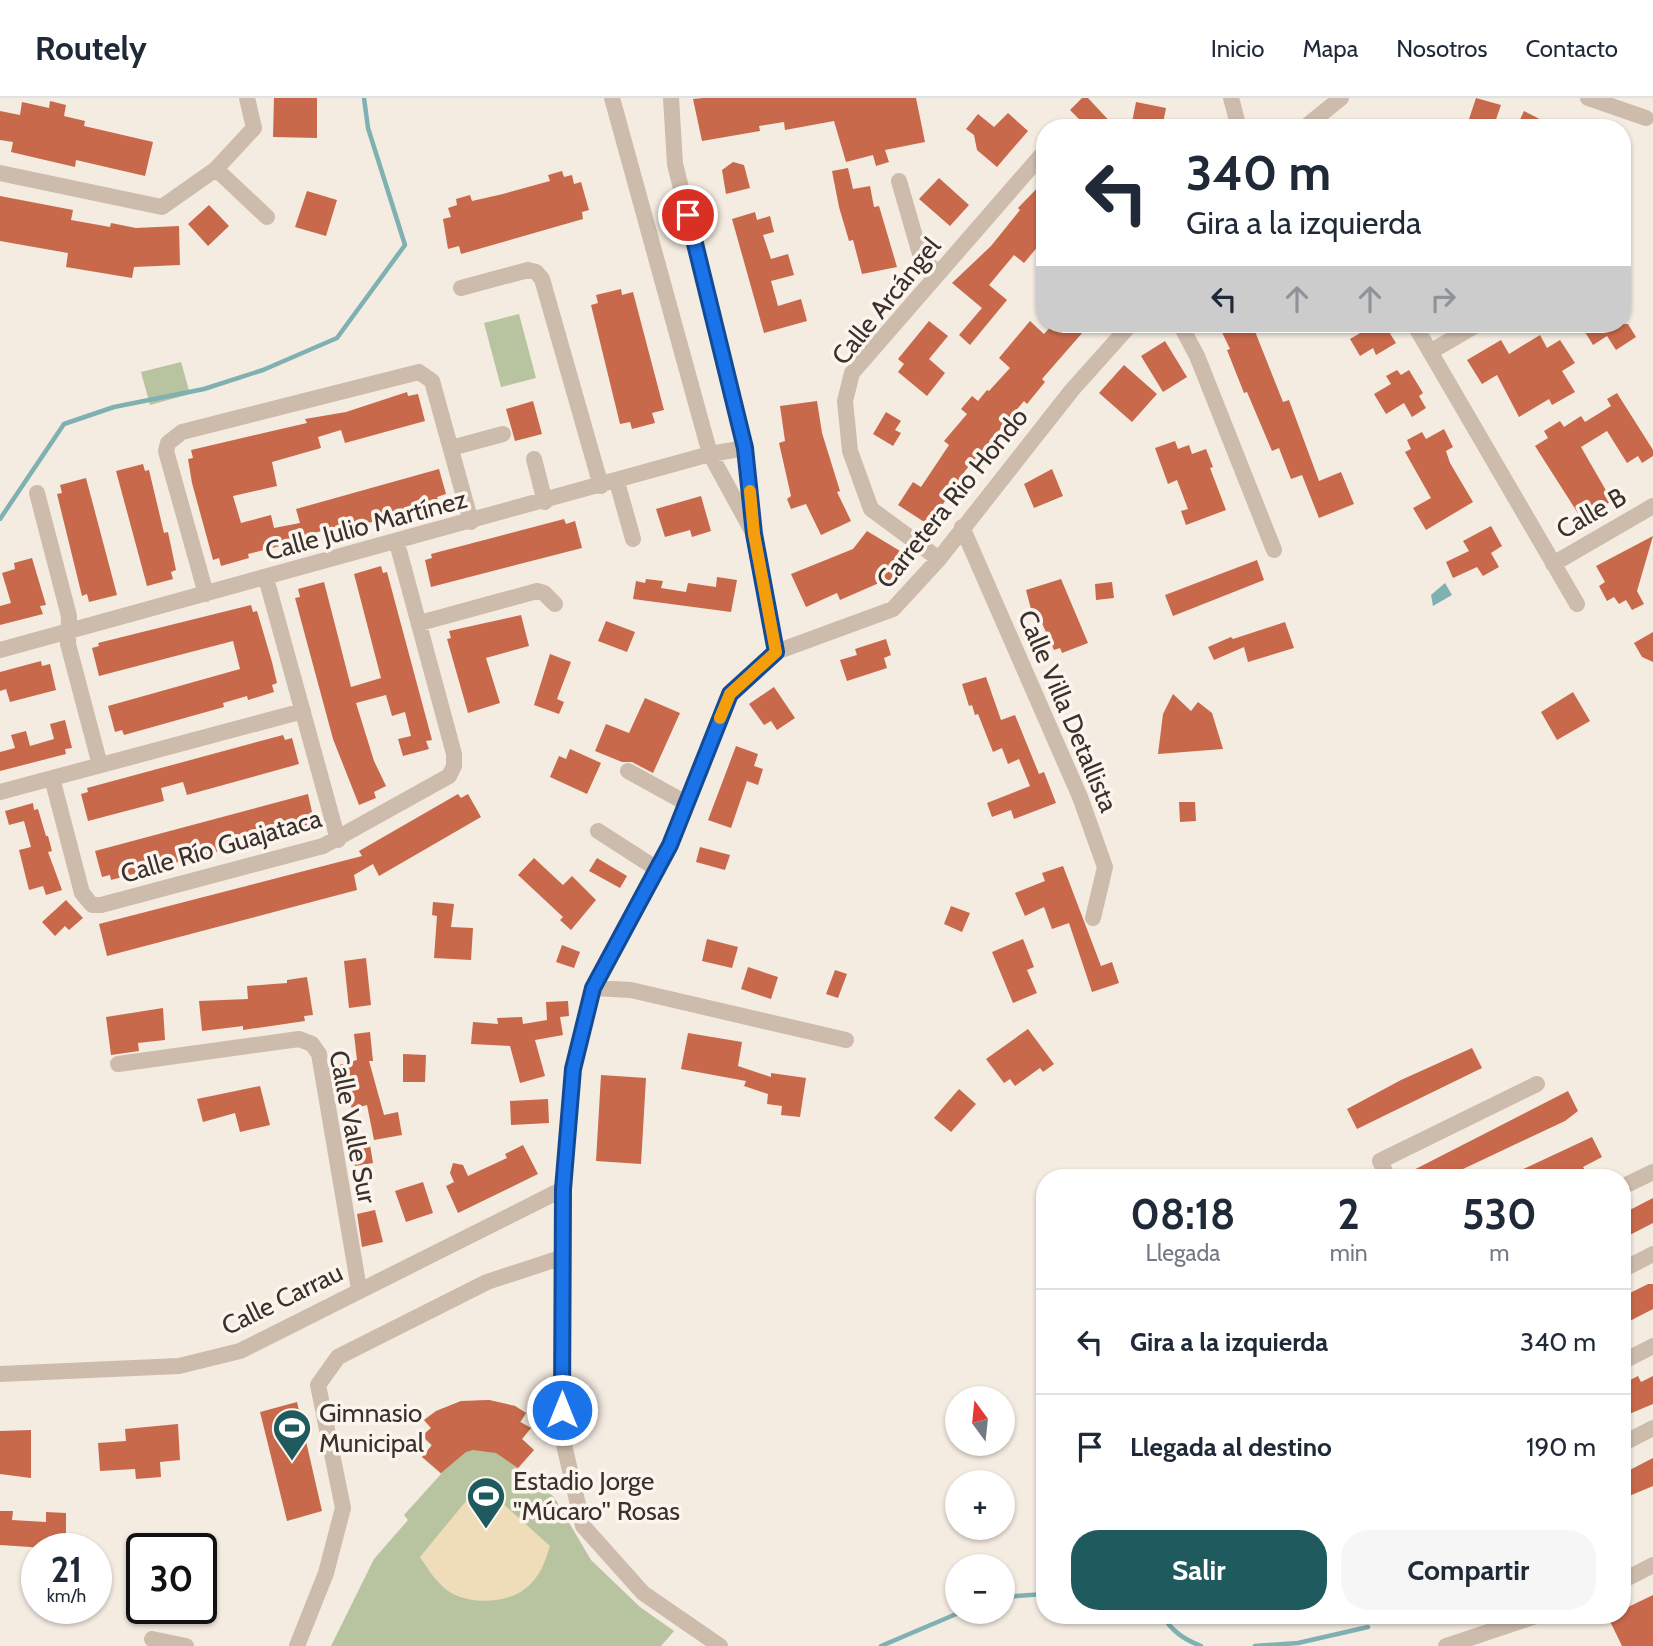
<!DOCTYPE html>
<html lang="es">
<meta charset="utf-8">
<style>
:root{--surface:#fff;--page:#f6f6f7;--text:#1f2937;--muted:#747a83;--line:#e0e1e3;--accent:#1f5a5e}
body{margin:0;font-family:Cabin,sans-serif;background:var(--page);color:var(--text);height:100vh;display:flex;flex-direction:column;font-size:26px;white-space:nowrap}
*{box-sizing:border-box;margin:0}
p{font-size:23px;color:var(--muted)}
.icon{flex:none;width:38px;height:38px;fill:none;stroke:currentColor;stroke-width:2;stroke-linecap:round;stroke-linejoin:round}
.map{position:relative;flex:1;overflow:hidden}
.panel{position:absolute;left:1036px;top:1071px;width:595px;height:455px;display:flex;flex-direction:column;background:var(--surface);border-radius:28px;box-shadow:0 2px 5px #0004}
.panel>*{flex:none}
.hud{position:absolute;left:1036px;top:21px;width:595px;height:214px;border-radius:28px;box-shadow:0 2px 5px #0004;background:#fff;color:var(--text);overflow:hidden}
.needle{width:46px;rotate:345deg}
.tools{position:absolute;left:945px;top:1288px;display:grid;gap:14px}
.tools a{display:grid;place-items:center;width:70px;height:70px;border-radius:50%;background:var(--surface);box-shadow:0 2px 5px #0004;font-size:35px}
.speed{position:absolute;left:21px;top:1435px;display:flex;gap:14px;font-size:35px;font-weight:700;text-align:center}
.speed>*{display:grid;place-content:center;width:91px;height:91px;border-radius:50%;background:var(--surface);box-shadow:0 2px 5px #0004;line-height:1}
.speed small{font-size:18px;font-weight:400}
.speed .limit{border:4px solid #111;border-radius:10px;background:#fff;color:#111}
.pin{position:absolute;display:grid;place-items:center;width:60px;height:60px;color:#fff;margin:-30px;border:4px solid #fff;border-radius:50%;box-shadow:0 2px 7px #0007}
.me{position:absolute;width:77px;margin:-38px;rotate:0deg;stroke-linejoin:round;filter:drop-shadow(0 0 5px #0008)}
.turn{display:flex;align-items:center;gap:24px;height:147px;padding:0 35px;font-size:32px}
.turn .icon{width:91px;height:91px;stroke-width:2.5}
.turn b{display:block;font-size:49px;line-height:60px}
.lanes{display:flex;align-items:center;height:66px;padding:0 35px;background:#0003;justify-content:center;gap:35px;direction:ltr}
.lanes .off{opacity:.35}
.eta{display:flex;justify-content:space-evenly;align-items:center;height:119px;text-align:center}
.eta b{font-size:42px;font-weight:800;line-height:49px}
.action{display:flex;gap:14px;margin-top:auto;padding:14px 35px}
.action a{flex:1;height:80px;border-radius:28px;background:var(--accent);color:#fff;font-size:28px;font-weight:800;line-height:80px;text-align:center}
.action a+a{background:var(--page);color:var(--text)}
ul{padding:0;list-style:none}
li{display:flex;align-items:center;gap:21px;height:105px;padding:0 35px;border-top:2px solid var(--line)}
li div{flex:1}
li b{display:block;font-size:26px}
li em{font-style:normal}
header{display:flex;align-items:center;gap:42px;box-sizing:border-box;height:98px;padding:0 35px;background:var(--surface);border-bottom:2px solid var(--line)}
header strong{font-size:33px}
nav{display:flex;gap:38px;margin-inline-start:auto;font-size:24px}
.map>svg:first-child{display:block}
.green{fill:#b8c4a0}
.sand{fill:#efdcb8}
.water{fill:#7fb0b2}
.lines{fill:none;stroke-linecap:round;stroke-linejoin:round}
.stream{stroke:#7fb0b2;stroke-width:4.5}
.building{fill:#c8694b}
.minor{stroke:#cdbbac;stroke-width:16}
.route-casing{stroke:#114b97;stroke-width:18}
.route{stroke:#1a73e8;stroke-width:12}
.slow{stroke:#f59e0b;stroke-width:12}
.labels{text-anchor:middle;stroke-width:7;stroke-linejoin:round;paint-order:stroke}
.street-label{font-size:26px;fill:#3b302b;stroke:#fbf5ee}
.poi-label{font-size:26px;fill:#3b302b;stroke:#fbf5ee;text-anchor:start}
</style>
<header>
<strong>Routely</strong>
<nav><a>Inicio</a><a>Mapa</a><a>Nosotros</a><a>Contacto</a></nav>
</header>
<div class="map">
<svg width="1653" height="1548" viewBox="0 0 1653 1548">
<rect width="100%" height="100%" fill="#f4ebe1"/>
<path class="green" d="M519,216L536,280L501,289L484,225Z
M181,264L190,296L150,307L141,274Z
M489,1302L515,1308L526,1315L521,1324L531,1330L522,1341L534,1352L518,1370L554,1399L591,1462L640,1509L674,1533L661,1548H331L374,1461L408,1422L404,1417L441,1376L422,1359L432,1348L422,1338L431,1330L424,1322C444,1306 464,1303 489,1302Z"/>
<path class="sand" d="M482,1380L490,1387L491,1395L550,1448C545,1464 540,1479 526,1490C507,1506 469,1507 448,1493C436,1484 428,1471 420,1459L471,1397L472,1384Z"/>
<path class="water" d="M1445,485L1452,497L1433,508L1431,497Z"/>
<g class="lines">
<path class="stream" d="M0,421L64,326L114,309L204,291L263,272L337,240L405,147L368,30L364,0
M1003,1499L1045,1496
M1162,1517C1172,1533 1183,1541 1201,1548
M881,1548L961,1514
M1255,1548L1298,1545L1368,1529"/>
</g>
<path class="building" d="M274,0H317V40L273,39Z
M703,0H916L925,44L885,52L889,64L876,68L873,57L846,64L834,23L785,32L784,24L759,28L760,33L702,43L693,1Z
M1082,0H1088L1116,30H1069L1079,21L1070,12Z
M1476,0L1501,7L1493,30H1466Z
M50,3L66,7L64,18L85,23L84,28L153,44L145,78L76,62L75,69L11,54L13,44L0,42V13L20,17L22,4L49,10Z
M1136,4L1166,10L1162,30L1132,24Z
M1524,13L1557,30H1516Z
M1008,15L1028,33L997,69L977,52L974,37L966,31L978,16L994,29Z
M733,64L744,67L750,90L726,96L722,72Z
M848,70L853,91L870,88L874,109L879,108L897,169L862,176L853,142L849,143L839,109L832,73Z
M562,73L564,79L572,77L574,86L581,84L589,112L582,114L583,121L461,156L459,148L448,151L443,121L451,119L448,110L457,107L456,101L470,97L472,103L503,96L550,83L548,77Z
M939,80L969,107L950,128L919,101Z
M1045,82V140L1024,165L1014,157L989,187L1007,202L970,247L959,237L982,210L952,185L991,148L1020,112L1018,110Z
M307,93L337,102L326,138L295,129Z
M0,98L73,112L71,122L110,129L111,125L136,130L179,128L180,167L134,169L132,180L66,169L68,155L0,143Z
M209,107L229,128L208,148L188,126Z
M755,114L757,122L770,118L774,134L763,137L771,161L788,156L794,177L771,183L778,208L801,201L807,223L764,235L732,121Z
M621,191L622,197L633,194L664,312L652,315L655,325L632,331L630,324L620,326L591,207L598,205L596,197Z
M929,223L948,238L929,261L945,275L927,298L898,274L904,266L898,261Z
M1030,223L1044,236L1053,226H1090L1042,281L1045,284L1027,306L1024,303L965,373L929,427L898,407L913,384L921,389L949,347L944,343L967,316L961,311L972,298L978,303L987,292L989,293L1010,270L999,260Z
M1218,226H1252L1283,304L1289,302L1319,383L1341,374L1354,406L1319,420L1302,377L1291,381L1279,350L1272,353L1247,294L1244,295L1227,252L1230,251Z
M1358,226H1384L1396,245L1376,257L1373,250L1360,258L1350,241L1362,234Z
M1580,226H1628L1636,239L1616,252L1607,238L1593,247Z
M1540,237L1547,250L1560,242L1575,265L1562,273L1575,294L1552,307L1549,301L1519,319L1497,277L1482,286L1467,262L1501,242L1509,256Z
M1165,243L1187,279L1163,294L1141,258Z
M1124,267L1157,296L1132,324L1099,295Z
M1397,272L1401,277L1409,272L1423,295L1419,298L1426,310L1412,319L1404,305L1386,316L1374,296L1391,286L1386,278Z
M407,294L408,298L418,296L425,323L345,345L341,332L318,339L321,350L272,364L277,388L233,398L241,425L271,417L274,430L300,425L296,411L439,371L446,396L437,399L439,404L381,416L374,419L375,423L352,430L336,434L335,429L311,436L312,440L248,456L249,460L221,468L219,460L213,462L192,385L188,361L193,360L191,352L307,325L305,321L346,314Z
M1617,295L1653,352V358L1642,365L1638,358L1627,365L1607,333L1581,349L1612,403L1581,420L1535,348L1548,340L1544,333L1560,323L1564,329L1581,318L1585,324L1611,308L1607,301Z
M533,303L542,336L515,343L506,311Z
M817,303L822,335L840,393L837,394L851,423L821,437L806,406L791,411L787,401L791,398L779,345L785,343L780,308Z
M886,314L901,323L895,332L901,335L893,348L873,336Z
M1444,331L1453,349L1446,353L1450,365L1473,404L1426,432L1413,410L1431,400L1405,354L1411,351L1407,342L1422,334L1426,341Z
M1175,343L1178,351L1189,347L1192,356L1206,351L1213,369L1210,370L1226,412L1186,427L1181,413L1188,411L1177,382L1168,386L1155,350Z
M143,366L145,373L149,372L164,435L168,434L176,472L171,474L173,481L147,488L116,373Z
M1052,371L1063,398L1034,410L1024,386Z
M86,380L117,497L89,504L87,496L82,498L57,396L62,395L60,387Z
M701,398L711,433L692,439L690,432L665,439L656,411Z
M564,421L566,426L575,423L582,450L431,489L425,462L432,460L431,456Z
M1491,428L1502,448L1491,455L1499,469L1483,478L1477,469L1453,480L1446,464L1469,453L1463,443Z
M867,433L910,459L887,491L879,485L840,502L837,495L806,509L791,476L853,451Z
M1653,438L1637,493L1644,506L1632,512L1626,502L1619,506L1614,499L1607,503L1599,488L1605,484L1596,468Z
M32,460L46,507L40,508L43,516L0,527V508L11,505L2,475L15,471L14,465Z
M1257,462L1264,482L1173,518L1165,497Z
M381,468L383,475L387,474L432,642L426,643L429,651L403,658L398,641L411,638L405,614L392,618L386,597L356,605L374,663L386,688L374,694L376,700L359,707L333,641L295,500L300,499L298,491L324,484L351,589L381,580L354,476Z
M717,479L737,482L731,514L633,501L636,483L645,485L646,481L663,483L661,490L686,494L688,485L716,489Z
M1061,481L1088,545L1062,555L1060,550L1054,552L1041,523L1035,514L1032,515L1026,492Z
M1112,484L1114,500L1096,502L1095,486Z
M251,507L253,514L257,513L272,564L277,585L272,587L274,594L248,602L247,598L223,605L224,609L124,637L122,632L115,634L108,608L240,571L233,543L99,578L92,550L99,548L98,545Z
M521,517L529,548L486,560L500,605L468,615L447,541L451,540L449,533Z
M606,523L635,534L627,554L598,543Z
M1285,524L1294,550L1248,564L1244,549L1214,562L1208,549L1231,539L1233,541Z
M1653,534V564L1642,559L1634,545Z
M886,541L891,557L884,560L887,570L847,583L840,562L857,557L855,551Z
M550,556L571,564L557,601L564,604L559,616L534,607Z
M41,563L42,568L50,566L56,592L10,604L6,591L0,593V574Z
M986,579L1001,622L1015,617L1039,676L1044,674L1056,705L1014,721L1011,712L992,719L987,705L1030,688L1019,661L1008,666L1002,650L993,654L978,616L975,617L972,607L969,608L962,586Z
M774,589L795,620L777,632L771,623L764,627L749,606Z
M1573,594L1590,623L1557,642L1541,614Z
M1173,596L1191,613L1198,604L1212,615L1223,651L1158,656L1163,616Z
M645,600L680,615L653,675L632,664H622L595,653L606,626L629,635Z
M65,622L72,650L65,651L66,656L0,673V654L15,650L11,637L26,633L30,648L54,641L50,626Z
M283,637L285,642L292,640L299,666L187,697L183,684L161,690L164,703L88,723L81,696L88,694L87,690Z
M736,648L758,656L754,668L763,671L758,687L747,683L731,730L708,722Z
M570,651L601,665L587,696L550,679L559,658L566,661Z
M308,696L314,723L307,725L308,729L111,782L110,777L102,779L95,753Z
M458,696L461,700L468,696L481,719L379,778L373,766L354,777L357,792L107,858L99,826L362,758L359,753Z
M1179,704H1195L1196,723L1180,724Z
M33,705L34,712L38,711L46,738H48L52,753L48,754L62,792L46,797L43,788L29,792L19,752L31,749L24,723L9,727L5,713Z
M700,749L730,757L725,772L696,764Z
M534,760L563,787L572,778L596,802L571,832L560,822L563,819L518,777Z
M597,760L627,778L620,790L589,773Z
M1063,768L1101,868L1112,864L1119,885L1092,894L1069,825L1052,831L1044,809L1025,818L1015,795L1045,783L1042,775Z
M66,802L83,820L69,832L65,828L55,838L42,824Z
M433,804L454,806L451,829L473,830L471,862L434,860L437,818L432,817Z
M951,808L970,815L962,834L944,826Z
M707,841L738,849L732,870L702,863Z
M1023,841L1034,869L1027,872L1037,895L1013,905L992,854Z
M562,847L580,854L574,870L556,864Z
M366,860L371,907L349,910L344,863Z
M748,869L778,879L771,901L741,891Z
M835,872L847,876L838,900L826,896Z
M307,879L313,917L304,918L305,923L243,932V928L202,933L199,903L248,901L247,888L287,885V882Z
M568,903L569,918L560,919L563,937L535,942L545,978L520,985L510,948L471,946L473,924L498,926L497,920L522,919L523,926L547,922L546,904Z
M163,910L165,942L138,945L139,953L111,957L106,919Z
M1028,931L1054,966L1043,974L1040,970L1015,988L1010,981L1004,985L986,961Z
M370,934L373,963H369L384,1017L398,1014L402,1037L374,1042L367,1007L352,1011L343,980L334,982L332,969L357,962L354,936Z
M688,935L742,944L738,968L771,979V975L806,980L800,1019L781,1017L782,1008L767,1006L768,996L744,988L746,983L681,971Z
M1472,950L1482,970L1357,1031L1347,1011L1401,982Z
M403,956L426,957L425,984H403Z
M601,977L646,980L641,1066L596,1063Z
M260,988L270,1027L240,1034L235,1015L203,1024L197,1001Z
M959,991L976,1006L951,1034L934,1020Z
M1568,993L1578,1013L1565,1023L1444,1080H1398Z
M548,1001L549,1025L511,1027L510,1003Z
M1592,1039L1602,1059L1583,1069L1586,1074L1575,1080H1504Z
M369,1041L373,1065L355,1068L351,1044Z
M523,1047L538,1076L458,1115L446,1088L454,1084L450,1075L453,1065L463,1067L468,1078L507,1060L505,1056Z
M423,1084L433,1115L406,1124L395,1093Z
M1653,1100V1125L1622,1141V1116Z
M375,1112L383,1144L362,1149L357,1116Z
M1648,1186H1653V1211L1622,1227V1199Z
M1638,1278L1641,1284L1653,1278V1306L1622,1319V1286Z
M489,1302L515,1308L526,1315L520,1324L531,1330L522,1341L534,1352L518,1370L496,1355L473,1352L466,1354L441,1375L422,1359L432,1347L422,1338L431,1330L424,1322L436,1313L461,1303Z
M297,1304L322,1413L287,1423L260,1314Z
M178,1326L180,1362L160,1364L161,1379L136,1381L135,1371L100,1373L98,1345L126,1343L125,1331Z
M31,1332V1380L0,1376V1333Z
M1653,1360V1388L1622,1401V1376Z
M0,1413H13L12,1422L46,1424V1414L66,1415V1436H61L60,1451L0,1447Z
M1653,1497V1548H1622L1608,1519L1622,1517V1512Z"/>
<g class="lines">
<path class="minor" d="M612,0L710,356L751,431
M671,0L675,66L745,350L754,436L776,554
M1231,0L1239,30
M1588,0L1646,20
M1304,30L1341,0
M216,71L267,119
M0,75L162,109L216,71L254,30L247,0
M899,83L920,156L937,176
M461,190L528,172L536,174L542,181L601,388
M1180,226L1197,258L1274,452
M1414,226L1577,506
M1430,254L1478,226
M451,350L503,336
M534,361L545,404
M617,384L633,441
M37,395L69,518L68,546L100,667
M962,429L1080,699L1105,769L1093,820
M939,461L871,411L850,353L845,303L852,275L1045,53
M1553,466L1653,408
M266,480L338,742
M206,496L166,353L168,345L182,334L419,274L432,283L471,424
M420,525L537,493L544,495L555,506
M0,552L710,356L745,350
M628,673L686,705
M52,680L82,795L92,807H101L323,748L449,678L454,668V656L397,445
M0,694L303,613
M598,733L657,771
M593,890L631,892L846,942
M118,966L299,941L312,946L319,956L359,1191
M1388,1080L1380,1063L1537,986
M1622,1089L1653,1074
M1622,1172L1653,1156
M1622,1264L1653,1248
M0,1276L179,1268L240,1253L563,1091
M1622,1346L1653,1330
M1622,1483L1653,1467
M152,1541L186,1548
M297,1548L326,1475L343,1410L318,1287L338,1259L487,1184L563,1159
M720,1548L643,1495L583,1428L562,1338L563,1091L573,971L593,890L670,747L730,596L776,554L893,511L939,461L1072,292L1131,226
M1446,1548L1539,1517"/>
</g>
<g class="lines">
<g class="route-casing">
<path id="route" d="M562,1312L563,1091L573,971L593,890L670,747L730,596L776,554L754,436L745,350L688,117"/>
</g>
<use href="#route" class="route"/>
<path class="slow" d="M720,620L730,596L776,554L754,436L750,393"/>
</g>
<defs>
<g id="stadium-pin" transform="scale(2.0125)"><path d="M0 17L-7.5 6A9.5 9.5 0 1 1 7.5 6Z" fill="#1f5a5e" stroke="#fbf5ee"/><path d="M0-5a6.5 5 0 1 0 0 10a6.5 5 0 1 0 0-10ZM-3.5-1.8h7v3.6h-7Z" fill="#fff"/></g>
</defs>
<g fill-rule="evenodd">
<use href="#stadium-pin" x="292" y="1330"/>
<use href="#stadium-pin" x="486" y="1398"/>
</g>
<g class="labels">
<g class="street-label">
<text transform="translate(886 203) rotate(-51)" y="9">Calle Arcángel</text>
<text transform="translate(952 400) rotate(-51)" y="9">Carretera Rio Hondo</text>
<text transform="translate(1591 415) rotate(-30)" y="9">Calle B</text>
<text transform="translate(366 427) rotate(-15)" y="9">Calle Julio Martínez</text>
<text transform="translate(1068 613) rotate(67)" y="9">Calle Villa Detallista</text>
<text transform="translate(221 748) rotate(-16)" y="9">Calle Río Guajataca</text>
<text transform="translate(353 1029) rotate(79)" y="9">Calle Valle Sur</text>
<text transform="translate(282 1201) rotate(-26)" y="9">Calle Carrau</text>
</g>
<g class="poi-label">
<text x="319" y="1324">Gimnasio<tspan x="319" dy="30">Municipal</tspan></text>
<text x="513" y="1392">Estadio Jorge<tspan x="513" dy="30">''Múcaro'' Rosas</tspan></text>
</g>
</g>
</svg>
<div class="tools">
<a><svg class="needle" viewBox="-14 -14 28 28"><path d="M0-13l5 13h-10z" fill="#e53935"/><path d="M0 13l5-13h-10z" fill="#747a83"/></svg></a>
<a>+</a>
<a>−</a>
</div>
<div class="speed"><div>21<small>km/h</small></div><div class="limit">30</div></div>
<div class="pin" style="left:688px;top:117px;background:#d93025"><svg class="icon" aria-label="arrive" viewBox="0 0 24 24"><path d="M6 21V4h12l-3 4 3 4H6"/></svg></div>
<svg class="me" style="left:562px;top:1312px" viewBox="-20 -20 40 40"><circle r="17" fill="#1a73e8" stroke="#fff" stroke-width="3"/><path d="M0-11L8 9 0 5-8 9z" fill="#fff"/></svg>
<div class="hud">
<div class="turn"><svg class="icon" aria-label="left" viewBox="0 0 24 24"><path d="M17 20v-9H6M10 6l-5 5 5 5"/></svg><div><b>340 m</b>Gira a la izquierda</div></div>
<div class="lanes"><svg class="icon" aria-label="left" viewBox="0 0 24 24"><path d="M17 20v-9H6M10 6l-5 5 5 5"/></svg><svg class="icon off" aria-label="ahead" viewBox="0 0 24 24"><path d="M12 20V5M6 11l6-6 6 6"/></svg><svg class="icon off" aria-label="ahead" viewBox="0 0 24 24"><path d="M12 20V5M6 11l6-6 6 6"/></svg><svg class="icon off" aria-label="right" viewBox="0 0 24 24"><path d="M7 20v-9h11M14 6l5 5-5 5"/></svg></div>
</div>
<section class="panel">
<div class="eta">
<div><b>08:18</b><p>Llegada</p></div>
<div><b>2</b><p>min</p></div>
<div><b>530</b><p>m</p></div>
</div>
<ul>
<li><svg class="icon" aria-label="left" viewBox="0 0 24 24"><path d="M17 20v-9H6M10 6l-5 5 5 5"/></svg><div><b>Gira a la izquierda</b></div><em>340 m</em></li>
<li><svg class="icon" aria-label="arrive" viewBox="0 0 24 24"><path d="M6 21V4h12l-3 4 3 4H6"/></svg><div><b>Llegada al destino</b></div><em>190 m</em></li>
</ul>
<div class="action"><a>Salir</a><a>Compartir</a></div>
</section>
</div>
